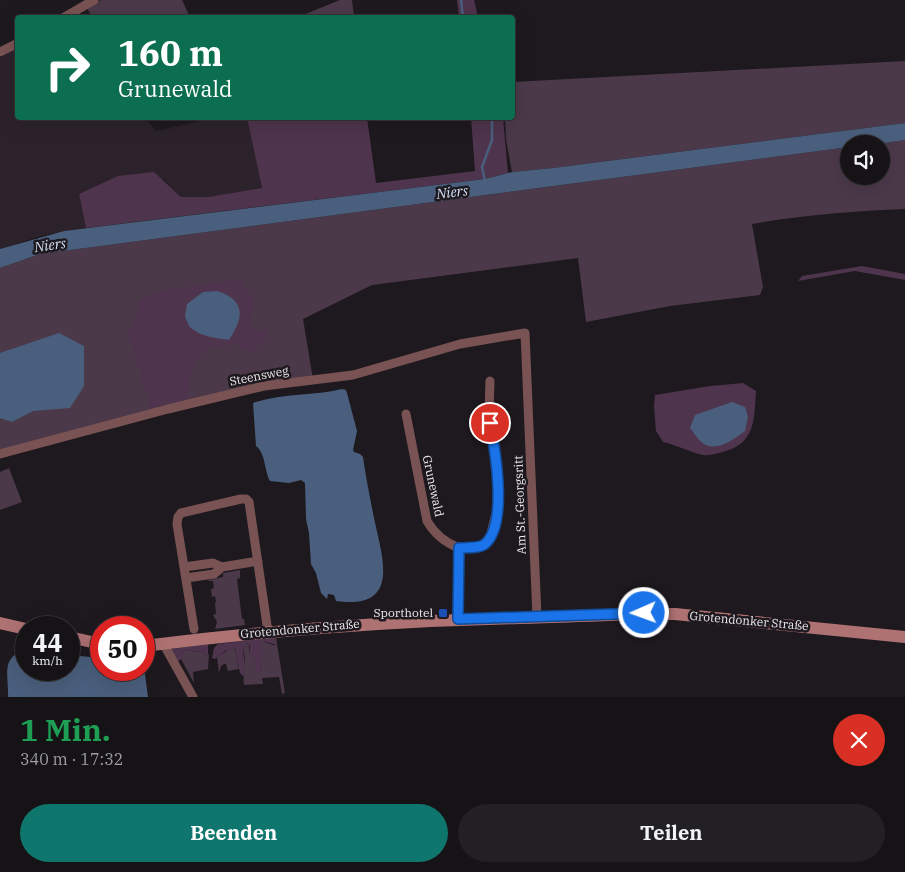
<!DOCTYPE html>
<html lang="de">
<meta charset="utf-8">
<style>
:root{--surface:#161316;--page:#232023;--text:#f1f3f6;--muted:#9e9ea1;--line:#353235;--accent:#0f766e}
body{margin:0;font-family:"IBM Plex Serif",serif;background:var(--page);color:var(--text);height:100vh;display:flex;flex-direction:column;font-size:19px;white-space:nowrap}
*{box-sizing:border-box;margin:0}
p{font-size:16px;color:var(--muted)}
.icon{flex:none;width:28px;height:28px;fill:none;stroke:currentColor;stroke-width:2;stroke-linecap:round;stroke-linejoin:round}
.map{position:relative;height:697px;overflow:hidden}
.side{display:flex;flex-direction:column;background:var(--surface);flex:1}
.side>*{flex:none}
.hud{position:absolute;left:15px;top:15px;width:500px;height:105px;border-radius:5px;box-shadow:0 5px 20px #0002,0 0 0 1px var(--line);background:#0b6e4f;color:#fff;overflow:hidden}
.tools{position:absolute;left:840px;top:135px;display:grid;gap:10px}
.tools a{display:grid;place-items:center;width:50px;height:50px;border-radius:50%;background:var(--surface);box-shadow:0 5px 20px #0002,0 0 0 1px var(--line);font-size:25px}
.speed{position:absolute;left:15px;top:616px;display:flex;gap:10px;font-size:25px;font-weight:700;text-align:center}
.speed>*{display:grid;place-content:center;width:65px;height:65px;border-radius:50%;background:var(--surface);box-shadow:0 5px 20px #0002,0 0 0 1px var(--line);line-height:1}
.speed small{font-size:12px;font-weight:400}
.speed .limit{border:8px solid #d22;background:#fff;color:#111}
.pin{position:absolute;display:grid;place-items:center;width:42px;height:42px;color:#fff;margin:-21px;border:2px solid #fff;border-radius:50%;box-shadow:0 1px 5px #0007}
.me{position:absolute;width:55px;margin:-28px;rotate:268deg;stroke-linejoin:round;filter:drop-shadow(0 0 4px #0008)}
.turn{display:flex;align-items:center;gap:18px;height:105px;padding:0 20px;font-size:22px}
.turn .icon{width:65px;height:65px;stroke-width:2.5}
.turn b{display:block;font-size:35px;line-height:42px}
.round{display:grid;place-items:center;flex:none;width:52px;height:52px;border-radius:26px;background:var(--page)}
.overview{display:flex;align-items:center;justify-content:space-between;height:85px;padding:0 20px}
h1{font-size:30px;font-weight:800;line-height:38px;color:#1e9e55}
.button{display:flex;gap:10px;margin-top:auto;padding:10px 20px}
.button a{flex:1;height:58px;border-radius:30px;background:var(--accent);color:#fff;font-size:20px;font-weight:800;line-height:58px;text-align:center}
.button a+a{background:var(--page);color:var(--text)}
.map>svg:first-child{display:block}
.built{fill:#2c222b}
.green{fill:#4b394a}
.forest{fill:#4e344c}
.water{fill:#4a5f7d}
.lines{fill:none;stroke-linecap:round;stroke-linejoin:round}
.stream{stroke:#4a5f7d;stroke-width:2.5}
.minor{stroke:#795353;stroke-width:9}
.secondary{stroke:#af7273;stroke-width:12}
.route-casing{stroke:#114b97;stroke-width:12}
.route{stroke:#1a73e8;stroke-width:9}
.transit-dot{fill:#1a4fb4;stroke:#1e191e;stroke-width:2}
.labels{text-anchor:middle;stroke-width:5;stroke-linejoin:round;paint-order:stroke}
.street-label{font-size:12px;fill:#ede9ed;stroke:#1e191e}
.poi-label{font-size:12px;fill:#ede9ed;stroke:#1e191e;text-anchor:end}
.water-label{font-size:14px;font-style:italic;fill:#d2e1f6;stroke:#1e191e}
</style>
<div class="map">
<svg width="905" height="697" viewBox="0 0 905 697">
<rect width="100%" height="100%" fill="#1e191e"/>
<path class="built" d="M17,48L18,118H145L156,131L212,118H247L262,188L208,197H181L164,180L79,194L86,228L64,231L41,236L0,249V58Z"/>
<path class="green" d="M101,0H182L190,17H92L87,8Z
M340,0H352L354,17H298Z
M905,61V123L553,168L512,172L506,139L505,118H512L513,82Z
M905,140V209C853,211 803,215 752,224L763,287L760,295L670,306L586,322L578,258L372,285L303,319L313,379L264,386L0,454V268L40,254L849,147V176H881V144H878Z
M9,468L22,502L0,510V472Z
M240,570V578L237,579L242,619H244L245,625L215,629L217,622L213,615L216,614L215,603L216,602L215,596L212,597L211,589L214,588L213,581H209L208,580L223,577V573Z
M262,641L273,645L277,644L285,693L282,694L279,677L262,678L263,684L244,685C242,673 247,661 243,648L246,643L249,645V653L255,657L261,672C261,661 264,652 261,642Z
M233,648L235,649L239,669L228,671L226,664H224L221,666L219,673L217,657C223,654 226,650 233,648Z
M183,650L202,652L206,655L209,654L208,669L193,672L194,683L181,659Z"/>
<path class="forest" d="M457,0H474L478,17H459Z
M247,118H367L376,183L475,171L471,118H503L508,173L485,179L86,228L79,194L118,176L154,172L181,197H208L262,188Z
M862,266L905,274V280L855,271L798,281L802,276Z
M242,279L255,304L249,320L256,331L268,330L269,336L251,354L237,344L211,347L195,360L189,381V402L152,410L127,332L136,320L139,300L170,289Z
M743,383L756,391C754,418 756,442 726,451C719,453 710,456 703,455C689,452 677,445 663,442L656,431L654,406L655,395L710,386Z
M276,637L277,644C271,645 266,640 261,642C265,650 261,662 261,672L259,674L256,671L255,657L249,654L250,646L247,643L243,648L245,672L243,676L240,673L235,648L225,651L215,659L212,658L214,648L218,644Z
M208,644V656L202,652L183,650L182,659L178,661L171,652L172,649Z"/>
<path class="water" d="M905,123V140L878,144H849V147L40,254L0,268V249L64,231L485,179L512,172L553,168Z
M217,291C246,300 244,318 229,340C217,338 200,337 190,327C188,324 186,319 185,316L187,304L203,292Z
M59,333L84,346V386L70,408L33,411L12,422L0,418V353Z
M342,389L346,390L347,393L357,431L353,450L354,452L360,454L363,457C366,478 370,498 374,518C382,557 402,610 336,601L334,595L328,594L327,599L321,593L316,573L311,564L309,533L306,519L305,483L301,480L289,483L270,481C264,470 266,454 256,446L253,403L256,402C284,393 314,396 342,389Z
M732,402L745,407L748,417L745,431C734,439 718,452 704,444C699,441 694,433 690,428L695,415Z
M25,651H26V670H69V655L101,658V670H144V667L148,697H8C9,678 0,656 25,651Z"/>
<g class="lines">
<path class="stream" d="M461,0L463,18
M485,181L482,167L492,140V118"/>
<path class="minor" d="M63,18L94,0
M0,52L18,43
M406,414L427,521C434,533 446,543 459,548
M0,454L168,409L264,386L353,375L460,344L525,333L537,617
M184,567L213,563L222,567L258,561
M186,578L214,574L222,567
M458,619L459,548L479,547L486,543L491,534L497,509L498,468L489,413L490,381
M194,629L177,524L178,517L181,513L241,499H246L249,502L268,632
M163,643L193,697"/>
<path class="secondary" d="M0,623L26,629
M69,637L101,644
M144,646C269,630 394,621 520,618C572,617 623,613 675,614L905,637"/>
</g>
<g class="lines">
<g class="route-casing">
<path id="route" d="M490,423C495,449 508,524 485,544C479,549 467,547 459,548L458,619L644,613"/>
</g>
<use href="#route" class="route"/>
</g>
<rect class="transit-dot" x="438" y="608" width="10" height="10" rx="2.5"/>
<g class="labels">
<g class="street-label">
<text transform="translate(259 376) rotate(-11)" y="4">Steensweg</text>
<text transform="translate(433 486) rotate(78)" y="4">Grunewald</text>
<text transform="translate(520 505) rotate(-92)" y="4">Am St.-Georgsritt</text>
<text transform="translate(749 621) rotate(5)" y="4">Grotendonker Straße</text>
<text transform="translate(300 629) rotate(-5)" y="4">Grotendonker Straße</text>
</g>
<g class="poi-label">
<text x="433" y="617">Sporthotel</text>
</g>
<g class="water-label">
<text transform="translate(452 192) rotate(-7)" y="5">Niers</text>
<text transform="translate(50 245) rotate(-8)" y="5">Niers</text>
</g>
</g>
</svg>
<div class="tools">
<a><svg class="icon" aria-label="sound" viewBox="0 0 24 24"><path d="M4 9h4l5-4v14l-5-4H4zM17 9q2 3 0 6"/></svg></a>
</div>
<div class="speed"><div>44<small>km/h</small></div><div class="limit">50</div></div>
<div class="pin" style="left:490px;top:423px;background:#d93025"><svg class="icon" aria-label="arrive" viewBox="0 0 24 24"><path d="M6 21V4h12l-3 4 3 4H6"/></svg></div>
<svg class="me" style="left:644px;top:613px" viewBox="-20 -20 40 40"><circle r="17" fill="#1a73e8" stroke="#fff" stroke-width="3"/><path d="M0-11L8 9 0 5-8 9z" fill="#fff"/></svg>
<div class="hud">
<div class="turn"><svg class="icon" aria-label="right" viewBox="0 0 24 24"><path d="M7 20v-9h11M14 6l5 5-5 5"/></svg><div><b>160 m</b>Grunewald</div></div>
</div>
</div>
<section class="side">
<div class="overview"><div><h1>1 Min.</h1><p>340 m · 17:32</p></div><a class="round" style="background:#d93025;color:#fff"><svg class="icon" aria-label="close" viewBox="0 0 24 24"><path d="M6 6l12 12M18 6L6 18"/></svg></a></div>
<div class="button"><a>Beenden</a><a>Teilen</a></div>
</section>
